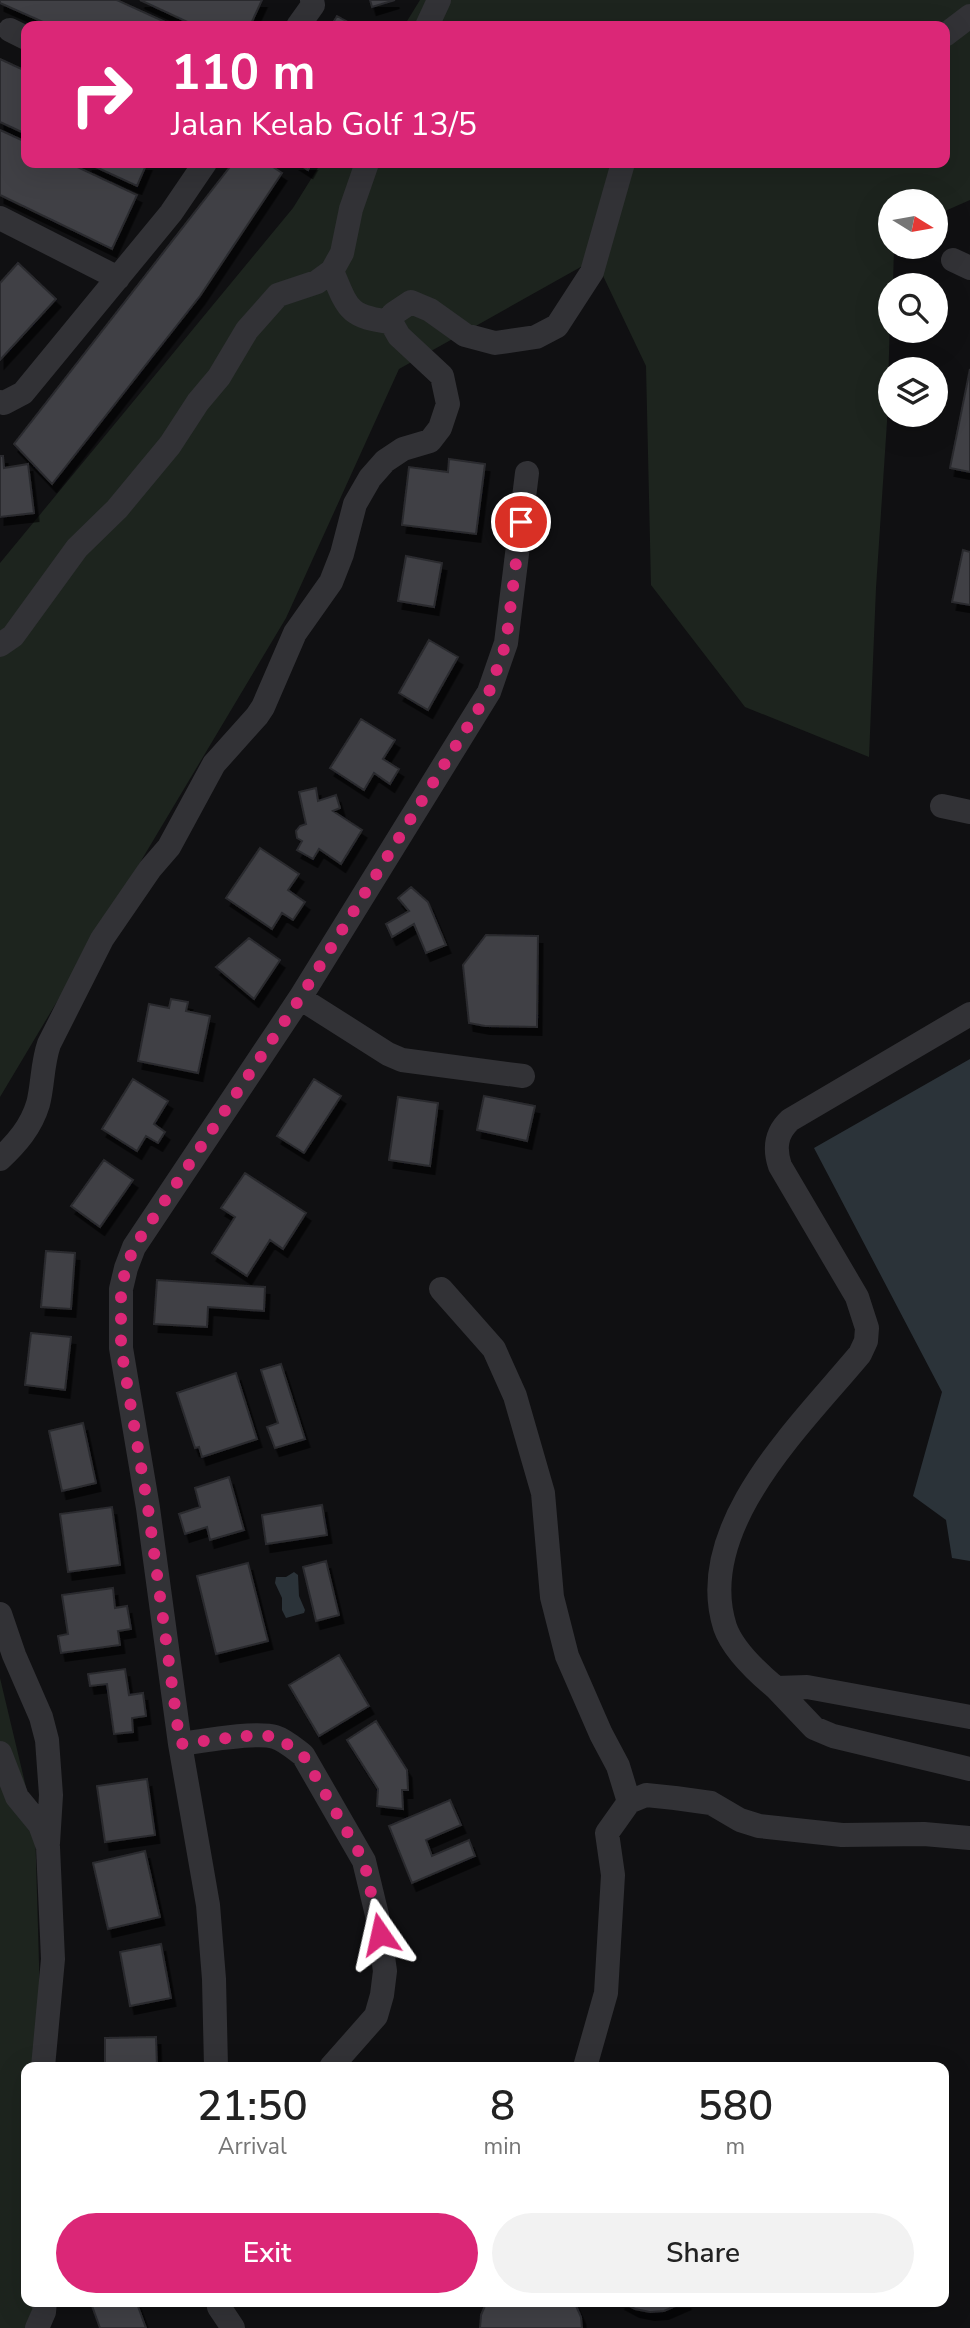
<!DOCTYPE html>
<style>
:root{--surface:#fff;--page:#f2f2f2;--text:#222;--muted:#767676;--accent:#db2777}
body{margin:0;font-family:"Nunito Sans",sans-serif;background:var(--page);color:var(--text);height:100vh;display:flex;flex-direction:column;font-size:26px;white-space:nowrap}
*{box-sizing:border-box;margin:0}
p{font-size:23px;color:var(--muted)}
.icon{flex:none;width:38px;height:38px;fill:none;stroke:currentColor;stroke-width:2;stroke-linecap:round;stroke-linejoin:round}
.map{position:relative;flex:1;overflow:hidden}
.side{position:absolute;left:21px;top:2062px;width:928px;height:245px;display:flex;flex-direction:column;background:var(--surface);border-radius:14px;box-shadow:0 7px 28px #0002}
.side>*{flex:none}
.banner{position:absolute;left:21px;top:21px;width:929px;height:147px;border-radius:14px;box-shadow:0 7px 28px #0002;background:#db2777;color:#fff;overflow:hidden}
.needle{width:46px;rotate:101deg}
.tools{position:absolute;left:878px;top:189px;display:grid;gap:14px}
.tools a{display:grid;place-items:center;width:70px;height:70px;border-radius:50%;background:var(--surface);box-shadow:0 7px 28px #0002;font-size:35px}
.pin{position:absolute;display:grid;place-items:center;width:60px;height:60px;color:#fff;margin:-30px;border:4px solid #fff;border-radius:50%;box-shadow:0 2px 7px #0007}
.me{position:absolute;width:77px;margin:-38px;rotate:349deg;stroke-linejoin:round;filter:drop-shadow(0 0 5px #0008)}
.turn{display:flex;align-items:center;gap:24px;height:147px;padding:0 35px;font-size:32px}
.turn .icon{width:91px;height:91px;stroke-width:2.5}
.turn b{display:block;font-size:49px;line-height:60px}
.eta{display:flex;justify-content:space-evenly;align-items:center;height:119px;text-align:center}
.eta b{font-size:42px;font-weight:600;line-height:49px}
.cta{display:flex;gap:14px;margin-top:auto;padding:14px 35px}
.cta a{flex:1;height:80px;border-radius:42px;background:var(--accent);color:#fff;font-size:28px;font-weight:600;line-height:80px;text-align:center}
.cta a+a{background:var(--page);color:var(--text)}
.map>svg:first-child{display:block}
.green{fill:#1d241e}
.water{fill:#2b3339}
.building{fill:#3f4045;stroke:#2a2a2e;stroke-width:2;filter:url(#shadow)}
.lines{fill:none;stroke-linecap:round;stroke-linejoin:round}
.minor{stroke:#323236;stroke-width:24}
.route{stroke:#db2777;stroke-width:12;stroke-dasharray:0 21.6}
</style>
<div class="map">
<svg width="970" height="2328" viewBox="0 0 970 2328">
<defs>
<filter id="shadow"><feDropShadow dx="4.5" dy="8" stdDeviation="0" flood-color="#0009"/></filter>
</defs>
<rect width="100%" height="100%" fill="#101012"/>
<path class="green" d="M420,0H970V200L936,215V201H891V247H894L893,285H891L887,422L876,588L869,757L745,707L651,585L646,366L595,259L399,369L286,618L0,1097V563L293,208L321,163H945V26H404Z
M0,1678L35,1825L42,2067H26V2301H48L47,2328H0Z"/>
<path class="water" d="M970,1059V1561L952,1558L946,1520L913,1496L942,1392L814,1148Z
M294,1572L298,1575L299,1596L305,1610L304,1613L286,1618L282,1610V1598L275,1583L276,1577H286Z"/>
<path class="building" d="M0,0H117L174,26H52L0,3Z
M140,0H262L250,26H196Z
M370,0H395L372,7Z
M337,16L355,26H331Z
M0,59L26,71V134L0,122Z
M0,130L26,142V163H69L137,195L112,249L0,195Z
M87,163H147L137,186Z
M233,163H267L282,173L200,296L52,484L14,444Z
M297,163H312L308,170Z
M18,263L56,299L0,360V283Z
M970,369V472L950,468Z
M0,456H3L4,468L28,464L34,513L0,517Z
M449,459L485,464L476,534L402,525L409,467L448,472Z
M963,550L970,552V605L952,602Z
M406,556L442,563L434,607L398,601Z
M429,640L458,657L428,710L399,693Z
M361,719L395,740L383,759L399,769L390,784L374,773L364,790L330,768Z
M316,788L318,801L336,795L340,808L333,811L362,830L341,864L319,849L313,859L297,850L302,841L297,838L296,831L300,826L306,824L299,792Z
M260,848L299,874L288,890L305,902L293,920L282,913L272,929L226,898Z
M411,887L428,902L446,945L426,953L414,924L392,937L386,924L409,911L398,898Z
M486,935L538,936L537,1027L485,1026L469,1023L463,965Z
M249,938L280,960L254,999L216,967Z
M171,999L188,1002L186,1011L210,1016L198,1073L138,1061L149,1004L169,1008Z
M133,1079L168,1101L154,1124L165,1132L158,1143L146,1136L137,1151L102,1129Z
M314,1079L341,1096L304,1153L277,1136Z
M484,1096L535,1106L527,1141L477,1130Z
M398,1097L438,1103L430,1166L389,1160Z
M104,1160L133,1180L100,1227L71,1206Z
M245,1173L306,1213L283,1249L270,1240L247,1276L212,1253L235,1217L221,1208Z
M46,1251L75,1253L71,1309L41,1307Z
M157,1280L265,1287L264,1311L208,1307L207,1327L154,1324Z
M31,1333L71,1337L65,1390L25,1385Z
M281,1364L305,1439L275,1448L267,1427L278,1423L261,1370Z
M236,1373L257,1439L202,1457L199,1447L195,1448L177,1393Z
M83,1423L96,1483L62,1491L49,1431Z
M229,1477L244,1530L210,1540L207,1527L185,1534L179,1514L200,1507L195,1488Z
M322,1505L327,1535L266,1544L262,1515Z
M112,1507L120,1565L68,1572L60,1514Z
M326,1561L339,1615L316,1621L303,1567Z
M248,1563L268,1641L216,1654L197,1576Z
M113,1588L115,1608L127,1606L131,1629L118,1631L120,1645L61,1653L58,1636L68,1634L62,1595Z
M339,1655L369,1706L319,1736L289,1685Z
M125,1669L129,1695L143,1693L146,1716L132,1718L133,1732L114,1734L107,1684L90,1686L88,1674Z
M376,1721L407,1770L408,1790H402L403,1809L377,1806L378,1789L347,1740Z
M147,1779L155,1835L105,1842L97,1786Z
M450,1800L461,1825L426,1840L432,1856L469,1840L475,1856L412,1883L389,1826Z
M145,1851L160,1917L108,1929L93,1863Z
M161,1944L171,1998L130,2006L120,1952Z
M156,2037L157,2067H105V2038Z
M96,2301H136L146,2328H100L91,2303Z
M487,2301H574L581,2317L582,2328H480L481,2315Z
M620,2301H687L664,2311L650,2312L635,2309Z"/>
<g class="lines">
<path class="minor" d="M298,26L313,5L312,0
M427,26L439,0
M10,30L26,38
M945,35L970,16
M0,218L118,278
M953,260L970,268
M332,271C348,309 348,317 391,322
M0,402L4,403L23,393L171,213L205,163
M0,645L13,636L77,548L117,509L170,445L198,402L219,377L247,330L278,295L317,282L332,271L342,253L351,209L367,163
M942,806L970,812
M300,998L388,1054L402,1060L523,1076
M970,1014L790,1120C776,1133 774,1148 780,1166L857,1297L867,1328L866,1341L860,1354C802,1424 693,1527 725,1627C733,1650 758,1673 776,1688L807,1687L970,1717
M0,1159C17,1143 31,1127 38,1104C43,1085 42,1064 49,1044L102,939L150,869L169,847L214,764L257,716L263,707L295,633L331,582L342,554L355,504L370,478L385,461L403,449L430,441L440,428L448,404L442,376L399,336L391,322L393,314L411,302L430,310L465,335L495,343L536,337L557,326L592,272L623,163
M441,1289L494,1349L515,1396L543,1493L552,1597L567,1656L601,1734L618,1766L629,1802L646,1795L675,1798L711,1803L740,1820L759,1826L842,1835L924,1834L970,1838
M0,1614L14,1655L41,1717L47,1740L51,1795L48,1843
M776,1688L814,1728L833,1736L970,1769
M180,1744C202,1741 256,1731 275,1737C285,1740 295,1749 303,1755L364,1861L377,1915L385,1971L382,1995L376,2016L331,2067
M0,1753L17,1797L40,1825L48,1847L53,1959L43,2067
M216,2067L214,1979L208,1905L180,1744L148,1508L121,1348V1289L126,1268L134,1247L300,998L489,692L506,643L527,473
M585,2067L606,1993L613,1875L607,1833L629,1802
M218,2301L219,2307L233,2328
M37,2328L44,2312L45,2301"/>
</g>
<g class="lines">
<path class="route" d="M380,1934L364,1861L303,1755L275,1736H243L180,1744L148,1508L121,1348V1289L126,1268L134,1247L300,998L489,692L506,643L521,522"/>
</g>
</svg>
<div class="tools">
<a><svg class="needle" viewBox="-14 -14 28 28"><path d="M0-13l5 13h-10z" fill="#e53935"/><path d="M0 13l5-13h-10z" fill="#767676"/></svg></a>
<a><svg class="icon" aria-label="search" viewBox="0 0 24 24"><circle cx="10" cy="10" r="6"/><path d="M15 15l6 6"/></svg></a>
<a><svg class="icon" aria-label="layers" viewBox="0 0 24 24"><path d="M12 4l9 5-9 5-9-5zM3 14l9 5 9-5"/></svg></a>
</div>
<div class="pin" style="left:521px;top:522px;background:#d93025"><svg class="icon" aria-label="arrive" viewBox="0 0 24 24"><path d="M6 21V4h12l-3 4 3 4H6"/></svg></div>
<svg class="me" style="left:380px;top:1934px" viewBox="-20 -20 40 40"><path d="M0-17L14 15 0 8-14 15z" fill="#db2777" stroke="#fff" stroke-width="4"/></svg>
<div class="banner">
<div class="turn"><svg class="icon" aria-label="right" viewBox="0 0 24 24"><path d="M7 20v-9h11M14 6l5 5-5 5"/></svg><div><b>110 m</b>Jalan Kelab Golf 13/5</div></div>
</div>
<section class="side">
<div class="eta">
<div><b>21:50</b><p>Arrival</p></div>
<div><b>8</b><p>min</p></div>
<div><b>580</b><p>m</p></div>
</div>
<div class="cta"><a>Exit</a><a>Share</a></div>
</section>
</div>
